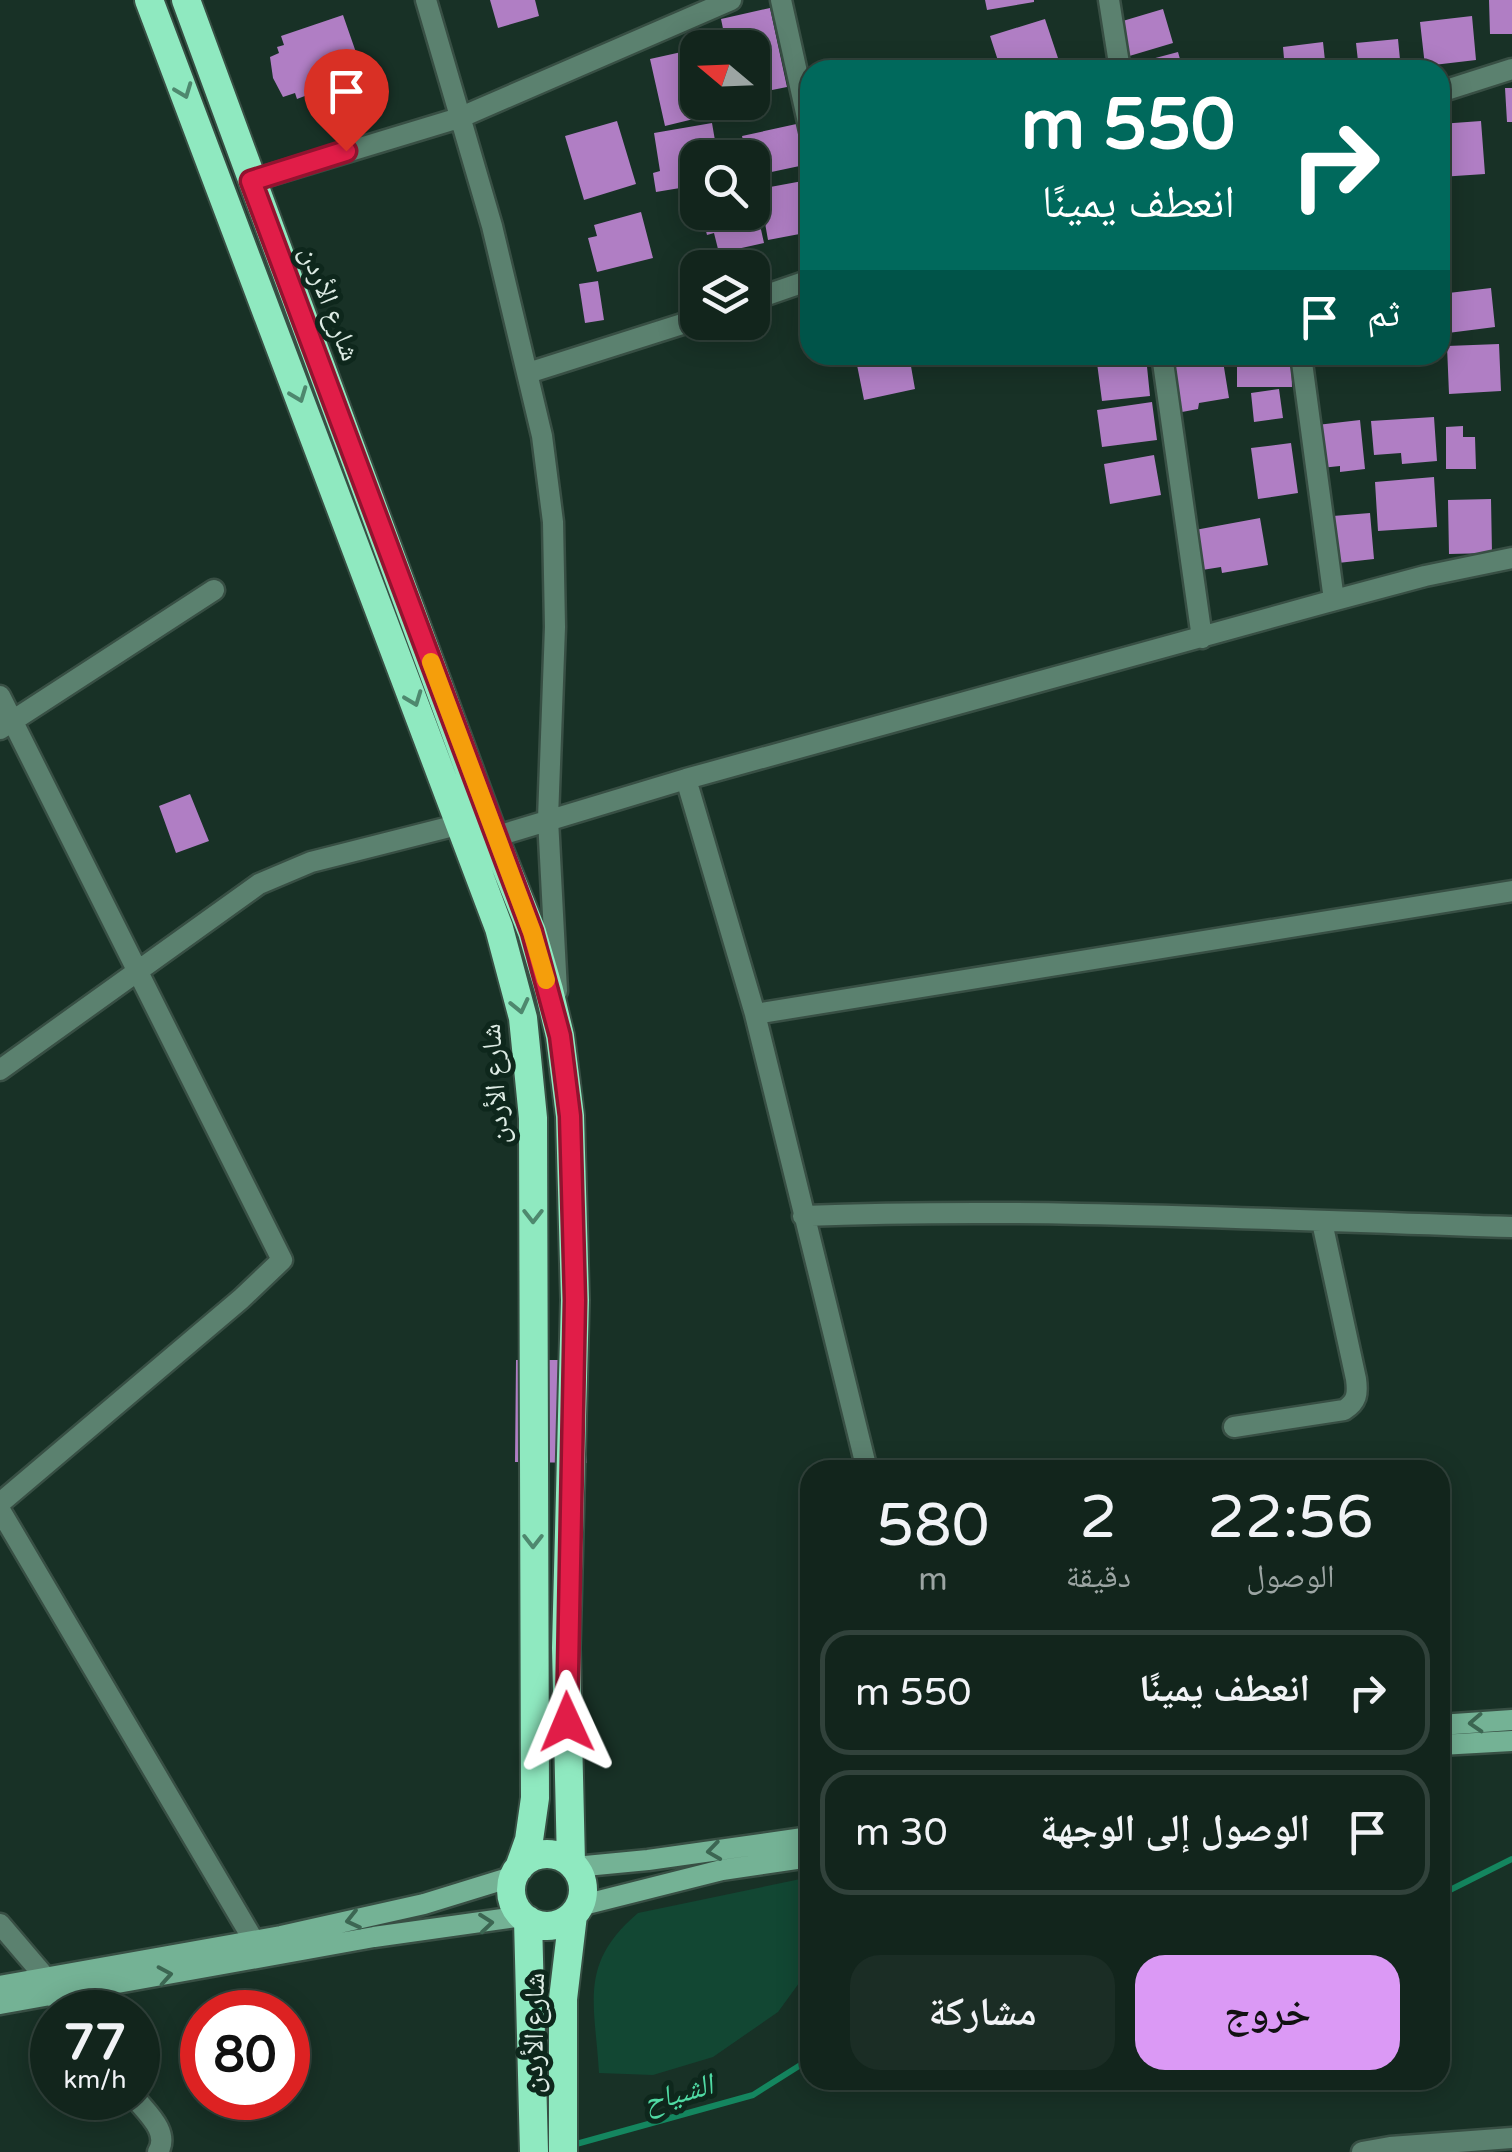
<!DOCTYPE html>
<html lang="ar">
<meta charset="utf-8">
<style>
:root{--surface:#12251c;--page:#1b2d25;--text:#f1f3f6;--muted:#9ca5a3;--line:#31423b;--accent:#db99f5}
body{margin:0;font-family:"Varela Round","Noto Naskh Arabic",sans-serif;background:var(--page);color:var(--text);direction:rtl;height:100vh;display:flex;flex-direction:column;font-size:38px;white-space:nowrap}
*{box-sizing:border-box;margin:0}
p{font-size:32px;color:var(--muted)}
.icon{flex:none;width:55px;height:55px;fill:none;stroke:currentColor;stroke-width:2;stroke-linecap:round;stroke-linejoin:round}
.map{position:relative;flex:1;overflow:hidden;direction:ltr}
.drawer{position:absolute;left:800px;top:1460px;width:650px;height:630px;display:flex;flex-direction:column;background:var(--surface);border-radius:30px;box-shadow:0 5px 25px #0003,0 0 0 2px var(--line);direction:rtl}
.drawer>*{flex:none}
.banner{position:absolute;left:800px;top:60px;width:650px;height:305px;border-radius:30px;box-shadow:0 5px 25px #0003,0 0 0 2px var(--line);direction:rtl;background:#00695c;color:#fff;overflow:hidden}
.needle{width:65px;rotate:289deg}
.buttons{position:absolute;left:680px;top:30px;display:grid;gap:20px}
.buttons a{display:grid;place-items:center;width:90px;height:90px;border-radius:20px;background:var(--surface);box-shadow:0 5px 25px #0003,0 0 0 2px var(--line);font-size:50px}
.speed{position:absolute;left:30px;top:1990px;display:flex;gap:20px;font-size:50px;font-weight:700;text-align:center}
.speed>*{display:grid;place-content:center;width:130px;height:130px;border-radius:50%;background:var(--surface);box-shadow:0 5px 25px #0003,0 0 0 2px var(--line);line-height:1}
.speed small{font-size:25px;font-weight:400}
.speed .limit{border:15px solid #d22;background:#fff;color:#111}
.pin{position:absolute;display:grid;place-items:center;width:85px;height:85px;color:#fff;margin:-102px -42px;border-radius:50% 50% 50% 0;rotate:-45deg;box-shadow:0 0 10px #0007}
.pin .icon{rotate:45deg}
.me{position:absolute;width:110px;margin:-55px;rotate:359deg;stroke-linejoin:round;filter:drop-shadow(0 0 8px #0008)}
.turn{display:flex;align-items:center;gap:35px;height:210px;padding:0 50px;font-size:45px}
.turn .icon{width:130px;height:130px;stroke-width:2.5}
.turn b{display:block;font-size:70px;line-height:85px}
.then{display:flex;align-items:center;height:95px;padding:0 50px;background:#0003;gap:20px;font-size:38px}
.eta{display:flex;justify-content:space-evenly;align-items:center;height:170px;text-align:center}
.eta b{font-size:60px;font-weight:600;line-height:70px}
.cta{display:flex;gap:20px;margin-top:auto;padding:20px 50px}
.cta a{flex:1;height:115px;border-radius:30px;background:var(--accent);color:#111;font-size:40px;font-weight:600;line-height:115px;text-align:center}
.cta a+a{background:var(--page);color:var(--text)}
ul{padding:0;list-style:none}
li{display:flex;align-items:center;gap:30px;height:125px;margin:0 20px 15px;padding:0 30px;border:5px solid var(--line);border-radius:30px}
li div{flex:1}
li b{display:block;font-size:38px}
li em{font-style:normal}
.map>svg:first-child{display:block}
.green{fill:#124733}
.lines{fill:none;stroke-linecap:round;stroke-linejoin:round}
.stream{stroke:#14865f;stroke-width:6}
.building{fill:#b07ec4}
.minor-casing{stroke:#384f44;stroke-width:25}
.secondary-casing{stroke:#384f44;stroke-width:25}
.trunk-casing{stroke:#384f44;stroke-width:32}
.minor{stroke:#5b816f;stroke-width:20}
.secondary{stroke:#74b295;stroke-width:20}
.trunk{stroke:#8fe9c0;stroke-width:28}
.oneway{stroke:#4e886e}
.oneway2{stroke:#3c6652}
.route-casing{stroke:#92132f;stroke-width:25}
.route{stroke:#e11d48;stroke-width:18}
.slow{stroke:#f59e0b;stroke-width:18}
.labels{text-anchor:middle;stroke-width:10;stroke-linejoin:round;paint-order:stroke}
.street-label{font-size:28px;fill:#ddebe4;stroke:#0e271c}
.water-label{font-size:30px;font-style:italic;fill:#50daa4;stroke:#0e271c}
</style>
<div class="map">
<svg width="1512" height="2152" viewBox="0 0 1512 2152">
<rect width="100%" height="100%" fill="#183126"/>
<path class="green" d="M810,1877V1968L778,2012L713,2057L653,2075L599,2073C595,2003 578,1964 638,1913Z"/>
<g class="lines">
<path class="stream" d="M1440,1895L1512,1859
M569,2146L753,2095L810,2059"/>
</g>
<path class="building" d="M490,0H535L539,16L498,28Z
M985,0H1034V2L987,10Z
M1489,0H1512V34H1490Z
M770,8L787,87L752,94V48H727L721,19Z
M1163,9L1173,43L1126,57L1116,23Z
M343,15L367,84L313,103L310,94L297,99L295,93L283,97L273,78L270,57L279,53L277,47L284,45L281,36Z
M1472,16L1476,60L1425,66L1420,22Z
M1045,19L1058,58L1019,70H1001L990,36Z
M1398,39L1401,70H1359L1356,43Z
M1323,42L1326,70H1285L1283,47Z
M695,49L698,102H707L710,115L665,126L650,59Z
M1178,52L1183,70H1130L1129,65Z
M1505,88H1512V122H1507Z
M617,121L636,184L584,200L565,136Z
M1481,121L1485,174L1440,177V124Z
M712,123L718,158H698V185L656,192L653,173L660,171L654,133Z
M801,123L809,164L752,176V158H747L742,136Z
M808,180L810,232L768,240L759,189Z
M754,198L764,243L719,253L714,233L707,235L701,212H752Z
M641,212L653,258L597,272L588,238L597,236L594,225Z
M598,281L604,320L585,323L579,284Z
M1491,288L1495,327L1440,334V294Z
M1499,344L1501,391L1449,394L1447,346Z
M855,355H909L915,389L864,400Z
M1173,355H1222L1229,398L1199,403L1198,409L1182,412Z
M1237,355H1291L1292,387H1237Z
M1146,357L1150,396L1102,401L1097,363Z
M1279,389L1283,418L1254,422L1251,393Z
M1152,402L1157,440L1102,447L1097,410Z
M1434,417L1437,461L1402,464L1401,453L1374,455L1371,421Z
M1360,420L1365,469L1340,472V466L1321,468L1317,425Z
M1463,426V437H1475L1476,469H1446V427Z
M1291,443L1298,493L1258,499L1251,448Z
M1154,455L1161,495L1110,504L1104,464Z
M1434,477L1437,527L1378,531L1375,482Z
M1491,499L1492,553L1449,554L1448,500Z
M1370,513L1374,559L1338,563L1333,516Z
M1260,518L1268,565L1222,573L1221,567L1202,570L1195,530Z
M190,794L209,841L176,853L159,806Z
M516,1360H587V1463L515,1462Z"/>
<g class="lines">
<g class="minor-casing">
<path id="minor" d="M426,0L492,226L542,436L553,522L555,627L548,819L557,991
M781,0L810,131
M1109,0L1120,70
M1440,92L1512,69
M251,181L459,118L731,0
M752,300L810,280
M1162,355L1202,638
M1301,355L1334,600
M528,373L698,319
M0,696L282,1260L241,1299L0,1503
M0,729L214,590
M686,779L755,1014L867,1470
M494,837L686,779L1324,603L1425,576L1512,558
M755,1014L1512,891
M0,1070L259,884L311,862L461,824
M803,1216C1039,1207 1276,1220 1512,1227
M1234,1427L1344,1410C1357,1402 1358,1394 1356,1379L1322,1222
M0,1510L254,1941
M0,1924L46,1978
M52,1995L67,2012
M135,2098C147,2113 170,2132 158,2152
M1362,2152L1390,2147L1512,2138"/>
</g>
<g class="secondary-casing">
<path id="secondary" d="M1440,1725L1512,1720
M1440,1745L1512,1741
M575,1867L648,1860L810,1837
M579,1906L722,1870L810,1857
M0,1986L281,1936L424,1904L515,1876
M0,2004L374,1937L523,1916"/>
</g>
<g class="trunk-casing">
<path id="trunk" d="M149,0L499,928L523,1018L533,1118L535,1798L529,1840L519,1868
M186,0L494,837L532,932L549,990L560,1036L570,1116L575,1300L566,1648L571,1863
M511 1890a36 36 0 1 1 72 0a36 36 0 1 1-72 0Z
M528,1920L534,2152
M563,2152V1999L573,1915"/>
</g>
<use href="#minor" class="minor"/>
<use href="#secondary" class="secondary"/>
<use href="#trunk" class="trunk"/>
</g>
<defs><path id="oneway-chevron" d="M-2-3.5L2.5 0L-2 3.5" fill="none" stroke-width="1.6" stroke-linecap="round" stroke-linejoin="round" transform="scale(2.5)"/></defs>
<g class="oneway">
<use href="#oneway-chevron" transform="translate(184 91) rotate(69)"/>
<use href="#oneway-chevron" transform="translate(299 395) rotate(69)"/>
<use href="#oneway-chevron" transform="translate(414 699) rotate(69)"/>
<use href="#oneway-chevron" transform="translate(520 1006) rotate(77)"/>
<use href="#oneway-chevron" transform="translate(533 1216) rotate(90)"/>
<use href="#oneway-chevron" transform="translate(533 1541) rotate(90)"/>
</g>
<g class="oneway2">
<use href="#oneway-chevron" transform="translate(1476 1723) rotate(177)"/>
<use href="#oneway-chevron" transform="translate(714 1851) rotate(172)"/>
<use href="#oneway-chevron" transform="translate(353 1920) rotate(167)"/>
<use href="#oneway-chevron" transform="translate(486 1923) rotate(-6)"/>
<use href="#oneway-chevron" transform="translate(165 1975) rotate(-10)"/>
</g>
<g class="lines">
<g class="route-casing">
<path id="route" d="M346,151L251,181L532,932L560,1036L570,1116L575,1300L567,1722"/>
</g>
<use href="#route" class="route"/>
<path class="slow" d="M431,662L532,932L546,980"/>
</g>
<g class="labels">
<g class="street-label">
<text transform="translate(331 303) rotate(69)" y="10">شارع الأردن</text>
<text transform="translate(494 1084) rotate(-94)" y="10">شارع الأردن</text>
<text transform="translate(533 2033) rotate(-89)" y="10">شارع الأردن</text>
</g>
<g class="water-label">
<text transform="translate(678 2093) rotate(-16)" y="10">الشياح</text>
</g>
</g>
</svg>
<div class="buttons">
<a><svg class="needle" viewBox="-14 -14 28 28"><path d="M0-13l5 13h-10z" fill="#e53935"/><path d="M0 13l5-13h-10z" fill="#9ca5a3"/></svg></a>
<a><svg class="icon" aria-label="search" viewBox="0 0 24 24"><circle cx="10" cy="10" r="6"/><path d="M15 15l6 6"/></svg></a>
<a><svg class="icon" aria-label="layers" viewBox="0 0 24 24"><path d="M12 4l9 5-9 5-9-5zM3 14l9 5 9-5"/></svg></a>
</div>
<div class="speed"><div>77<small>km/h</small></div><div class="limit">80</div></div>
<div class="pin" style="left:346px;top:151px;background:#d93025"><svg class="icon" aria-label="arrive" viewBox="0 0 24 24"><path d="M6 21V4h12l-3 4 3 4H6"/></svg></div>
<svg class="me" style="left:567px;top:1722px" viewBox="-20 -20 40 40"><path d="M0-17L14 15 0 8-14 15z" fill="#e11d48" stroke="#fff" stroke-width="4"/></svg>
<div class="banner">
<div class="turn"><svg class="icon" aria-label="right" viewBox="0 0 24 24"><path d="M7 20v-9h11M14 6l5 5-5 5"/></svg><div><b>550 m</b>انعطف يمينًا</div></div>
<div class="then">ثم<svg class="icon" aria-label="arrive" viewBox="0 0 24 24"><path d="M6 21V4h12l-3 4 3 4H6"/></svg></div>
</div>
<section class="drawer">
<div class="eta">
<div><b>22:56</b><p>الوصول</p></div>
<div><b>2</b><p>دقيقة</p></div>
<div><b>580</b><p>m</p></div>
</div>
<ul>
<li><svg class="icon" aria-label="right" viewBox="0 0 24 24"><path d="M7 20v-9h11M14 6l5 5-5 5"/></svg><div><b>انعطف يمينًا</b></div><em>550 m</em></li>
<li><svg class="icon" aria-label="arrive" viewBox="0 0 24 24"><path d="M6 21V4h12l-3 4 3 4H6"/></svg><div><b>الوصول إلى الوجهة</b></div><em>30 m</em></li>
</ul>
<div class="cta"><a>خروج</a><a>مشاركة</a></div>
</section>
</div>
